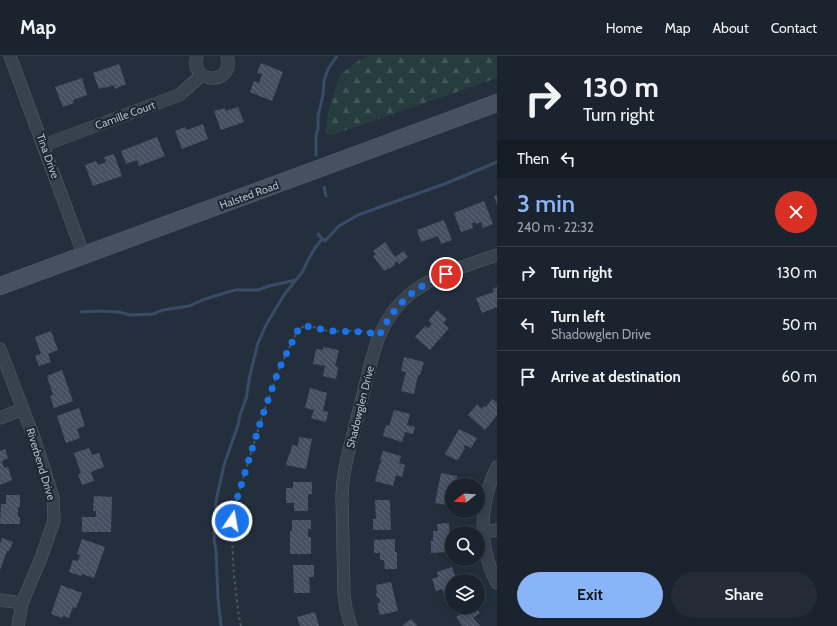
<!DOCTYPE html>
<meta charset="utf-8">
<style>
:root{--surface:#1b232e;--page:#242b36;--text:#f1f3f6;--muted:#a0a4aa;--line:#39404a;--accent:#8ab4f8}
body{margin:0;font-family:Cabin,sans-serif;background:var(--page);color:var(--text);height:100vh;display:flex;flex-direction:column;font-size:15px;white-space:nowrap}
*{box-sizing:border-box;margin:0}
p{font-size:13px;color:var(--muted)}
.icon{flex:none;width:22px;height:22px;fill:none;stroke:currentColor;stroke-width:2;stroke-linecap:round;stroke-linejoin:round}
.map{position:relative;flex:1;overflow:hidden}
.side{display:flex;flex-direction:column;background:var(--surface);width:340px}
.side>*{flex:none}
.hud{background:#1b232e;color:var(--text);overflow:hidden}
.needle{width:26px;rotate:252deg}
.tools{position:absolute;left:445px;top:422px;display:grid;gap:8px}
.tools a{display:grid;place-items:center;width:40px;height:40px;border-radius:50%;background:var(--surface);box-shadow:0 2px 10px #0003,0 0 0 1px var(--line);font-size:20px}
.pin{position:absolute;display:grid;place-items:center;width:34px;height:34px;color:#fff;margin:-17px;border:2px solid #fff;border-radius:50%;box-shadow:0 1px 4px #0007}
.me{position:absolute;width:44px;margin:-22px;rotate:12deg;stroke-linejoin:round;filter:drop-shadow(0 0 3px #0008)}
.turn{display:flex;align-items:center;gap:14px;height:84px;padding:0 20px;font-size:18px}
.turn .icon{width:52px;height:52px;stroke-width:2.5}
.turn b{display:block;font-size:28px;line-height:34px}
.then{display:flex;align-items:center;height:38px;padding:0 20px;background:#0003;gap:8px;font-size:15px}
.round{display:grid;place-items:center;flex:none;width:42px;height:42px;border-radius:21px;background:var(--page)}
.summary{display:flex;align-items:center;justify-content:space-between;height:68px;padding:0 20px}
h1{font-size:24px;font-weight:600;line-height:30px;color:var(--accent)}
.button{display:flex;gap:8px;margin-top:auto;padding:8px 20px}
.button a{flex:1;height:46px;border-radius:24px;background:var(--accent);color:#111;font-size:16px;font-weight:600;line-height:46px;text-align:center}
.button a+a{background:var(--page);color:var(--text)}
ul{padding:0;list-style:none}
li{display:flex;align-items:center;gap:12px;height:52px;padding:0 20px;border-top:1px solid var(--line)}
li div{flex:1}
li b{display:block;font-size:15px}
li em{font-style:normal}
header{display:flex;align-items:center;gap:24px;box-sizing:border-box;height:56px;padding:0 20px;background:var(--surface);border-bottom:1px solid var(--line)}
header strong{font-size:19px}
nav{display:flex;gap:22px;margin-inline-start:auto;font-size:14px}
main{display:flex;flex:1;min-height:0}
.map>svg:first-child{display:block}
.forest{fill:url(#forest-firs)}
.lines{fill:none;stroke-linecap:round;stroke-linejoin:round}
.stream{stroke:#394c67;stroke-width:3}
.building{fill:url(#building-back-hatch)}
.street-casing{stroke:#565f6c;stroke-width:13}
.secondary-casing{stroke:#565f6c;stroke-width:18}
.path{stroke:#44595c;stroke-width:2;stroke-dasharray:3 3;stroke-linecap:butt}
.street{stroke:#38414e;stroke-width:12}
.secondary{stroke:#465061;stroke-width:17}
.route{stroke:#1a73e8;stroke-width:7;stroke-dasharray:0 12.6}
.labels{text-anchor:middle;stroke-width:4;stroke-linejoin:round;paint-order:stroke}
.street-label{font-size:11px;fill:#b4bcc9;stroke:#1d2633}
</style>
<header>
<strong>Map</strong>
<nav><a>Home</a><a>Map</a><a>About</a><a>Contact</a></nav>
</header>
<main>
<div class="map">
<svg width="497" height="570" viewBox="0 0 497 570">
<defs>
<pattern id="forest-firs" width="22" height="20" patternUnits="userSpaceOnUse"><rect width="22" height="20" fill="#263c3f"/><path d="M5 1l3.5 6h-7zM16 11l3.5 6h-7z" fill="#435659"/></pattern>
<pattern id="building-back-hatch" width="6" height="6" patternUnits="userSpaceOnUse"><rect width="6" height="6" fill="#455162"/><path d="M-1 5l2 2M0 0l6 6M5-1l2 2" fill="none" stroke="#5d6877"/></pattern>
</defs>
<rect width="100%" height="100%" fill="#242f3e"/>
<path class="forest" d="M370,0H497V22L332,79L326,77L328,56L340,19L358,5Z"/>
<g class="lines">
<path class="stream" d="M316,99V79L318,73V60L323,39L324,25L328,13L337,0
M324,131L326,140
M318,178L322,183
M81,256L98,255L119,256L130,259L153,258L163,254L189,250L205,243L235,234H258L269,230L296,224
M221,570L218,542L216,494L214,484L216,445L224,409L238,369L240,359L246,343L250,319L258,287L266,269L284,239L303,215L308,204L315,192L322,183L325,185L339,170L358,159L447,127L497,106"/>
</g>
<path class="building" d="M261,7L283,16L272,45L250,36L254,25L259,27L262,18L257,17Z
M119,8L126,28L115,33L114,29L105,32L104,31L99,33L93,17Z
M82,22L87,39L73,44L74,47L63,51L55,31Z
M238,51L244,66L221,74L214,55L225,52L226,55Z
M203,68L208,83L182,93L175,75L185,71L187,74Z
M157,81L165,100L139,110L137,104L126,108L121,95Z
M114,98L122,120L93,130L85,109L96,105L98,109L106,106L104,101Z
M497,139V149L494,140Z
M484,145L493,168L483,172L481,166L476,168L475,166L472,167L473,172L461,176L454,157Z
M444,164L452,184L441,188L438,180L421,186L417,174Z
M385,186L395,201L404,195L408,201L399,208L397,205L394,208L395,209L389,213V212L384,215L373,200L376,198L373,195Z
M497,231V251L482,257L476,242L494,236L492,233Z
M437,254L447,263L443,267L449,272L430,294L415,281L425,270L428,272L432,268L428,265Z
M51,275L58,294L48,298L51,306L39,310L35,300L41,298L35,281Z
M323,291L339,294L335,310L338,311L336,323L323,320L325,310L313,308L316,293L323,294Z
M404,301L424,306L420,319H418L414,338L401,335L406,316L401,315Z
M62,314L73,345L54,352L50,340L53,339L47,320Z
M310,332L327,337L323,355L328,356L326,366L311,362L314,354L305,352Z
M492,343L497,347V359L485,374L468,359L477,348L482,353L484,350L486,351Z
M79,352L85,370L77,373L80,382L66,387L57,360Z
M394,354L410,358L407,369L415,371L413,378L405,376L402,386L383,380L386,369L389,370Z
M459,373L477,382L471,392L465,389L463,391L465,392L458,404L457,403L456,404L445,398Z
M299,381L312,383L306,413L286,409L289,398H290L292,389L298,390Z
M89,392L92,399L99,397L104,411L91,416L94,425L82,429L78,418L81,417L74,397Z
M5,393L8,402L2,405L4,412L8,411L12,424L0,429V395Z
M383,395L401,400L399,407L405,409L402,421L396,419L393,430L375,425L380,407H381L382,404H380Z
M441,417L457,420L456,425H458L457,429H452V450L435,447Z
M293,426H312V438H308V455H294V447H286V432H293Z
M6,439H20V451H18V461H20V468H0L1,448H6Z
M94,440L112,441L111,476H82V461H96V455H93Z
M375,444H390L391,474H373V463H376Z
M292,464H311V473H308V481H311V498H290V475H292Z
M449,467L450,496L431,497V485H433V475H438L437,468Z
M2,482L13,486L9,495H7L0,514V488Z
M82,483L105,491L94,522L82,518L81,520L69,516L73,504L78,505L80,499L77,498Z
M395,483V496H397V513H385L384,504H380V497H374V484Z
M293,509H314V521H309L310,537H294Z
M452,511L457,525H452V539L445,541L442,533L436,535L432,523L438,521L437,516Z
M391,526L398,555L380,559L377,547H380L379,541L377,542L376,537H377L376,529Z
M61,529L82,537L76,552L73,551L69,562L63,560L62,562L51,558Z
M470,551H475L480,557L473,562L480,570H462L456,561Z
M315,556L319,570H300L297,561Z
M411,563L417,569L416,570H402Z"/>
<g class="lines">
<g class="street-casing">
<path id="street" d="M10,0L84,200
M197,0C188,29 236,30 227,0
M44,89L179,39L202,19
M0,293L34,382L53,441L54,465L41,502L22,547L18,570
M0,362L23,353
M497,411C479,447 478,491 497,527
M483,476L497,474
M0,544L22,547
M351,570L346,553L344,538L342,441L343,425L346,407C351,385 357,362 363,339C372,301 378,263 411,237C436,218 468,209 497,199"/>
</g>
<g class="secondary-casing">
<path id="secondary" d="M0,230L497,47"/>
</g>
<path class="path" d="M241,570L239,561L234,520L232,482V465L235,449L262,361L279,313L298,274C306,266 318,273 328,275C342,277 357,272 370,277"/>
<use href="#street" class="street"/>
<use href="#secondary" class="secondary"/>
</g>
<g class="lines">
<path class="route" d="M232,465L235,449L262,361L279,313L298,274L301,271L306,270L330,275L368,276L379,280C395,248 413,232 446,218"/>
</g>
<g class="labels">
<g class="street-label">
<text transform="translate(125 59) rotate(-20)" y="4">Camille Court</text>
<text transform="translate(48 100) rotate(70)" y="4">Tina Drive</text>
<text transform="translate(249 139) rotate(-20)" y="4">Halsted Road</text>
<text transform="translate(360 351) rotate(-76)" y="4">Shadowglen Drive</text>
<text transform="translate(41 408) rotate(73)" y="4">Riverbend Drive</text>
</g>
</g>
</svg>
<div class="tools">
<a><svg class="needle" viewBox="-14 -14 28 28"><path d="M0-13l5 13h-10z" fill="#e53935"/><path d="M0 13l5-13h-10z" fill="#a0a4aa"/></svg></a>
<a><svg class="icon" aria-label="search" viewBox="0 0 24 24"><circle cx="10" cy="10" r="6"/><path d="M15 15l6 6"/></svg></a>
<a><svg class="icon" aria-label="layers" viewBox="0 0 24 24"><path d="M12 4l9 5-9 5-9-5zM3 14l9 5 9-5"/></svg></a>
</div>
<div class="pin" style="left:446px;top:218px;background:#d93025"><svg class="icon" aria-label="arrive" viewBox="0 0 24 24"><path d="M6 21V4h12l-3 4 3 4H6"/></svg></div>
<svg class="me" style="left:232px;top:465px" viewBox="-20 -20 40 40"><circle r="17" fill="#1a73e8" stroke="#fff" stroke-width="3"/><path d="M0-11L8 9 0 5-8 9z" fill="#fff"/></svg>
</div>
<section class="side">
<div class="hud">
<div class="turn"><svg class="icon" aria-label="right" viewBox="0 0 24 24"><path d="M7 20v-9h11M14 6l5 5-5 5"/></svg><div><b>130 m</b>Turn right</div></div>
<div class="then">Then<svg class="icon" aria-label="left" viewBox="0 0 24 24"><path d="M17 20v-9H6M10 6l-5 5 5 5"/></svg></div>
</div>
<div class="summary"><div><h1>3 min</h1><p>240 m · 22:32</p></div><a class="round" style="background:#d93025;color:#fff"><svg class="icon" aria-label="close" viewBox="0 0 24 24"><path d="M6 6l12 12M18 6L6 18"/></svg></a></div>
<ul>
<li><svg class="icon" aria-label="right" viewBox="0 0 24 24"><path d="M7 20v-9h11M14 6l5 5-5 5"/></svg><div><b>Turn right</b></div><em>130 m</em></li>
<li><svg class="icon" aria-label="left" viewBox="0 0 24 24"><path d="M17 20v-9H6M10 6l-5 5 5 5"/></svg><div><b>Turn left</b><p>Shadowglen Drive</p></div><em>50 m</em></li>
<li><svg class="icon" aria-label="arrive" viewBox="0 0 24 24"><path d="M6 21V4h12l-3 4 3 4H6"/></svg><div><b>Arrive at destination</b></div><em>60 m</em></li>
</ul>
<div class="button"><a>Exit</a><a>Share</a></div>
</section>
</main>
